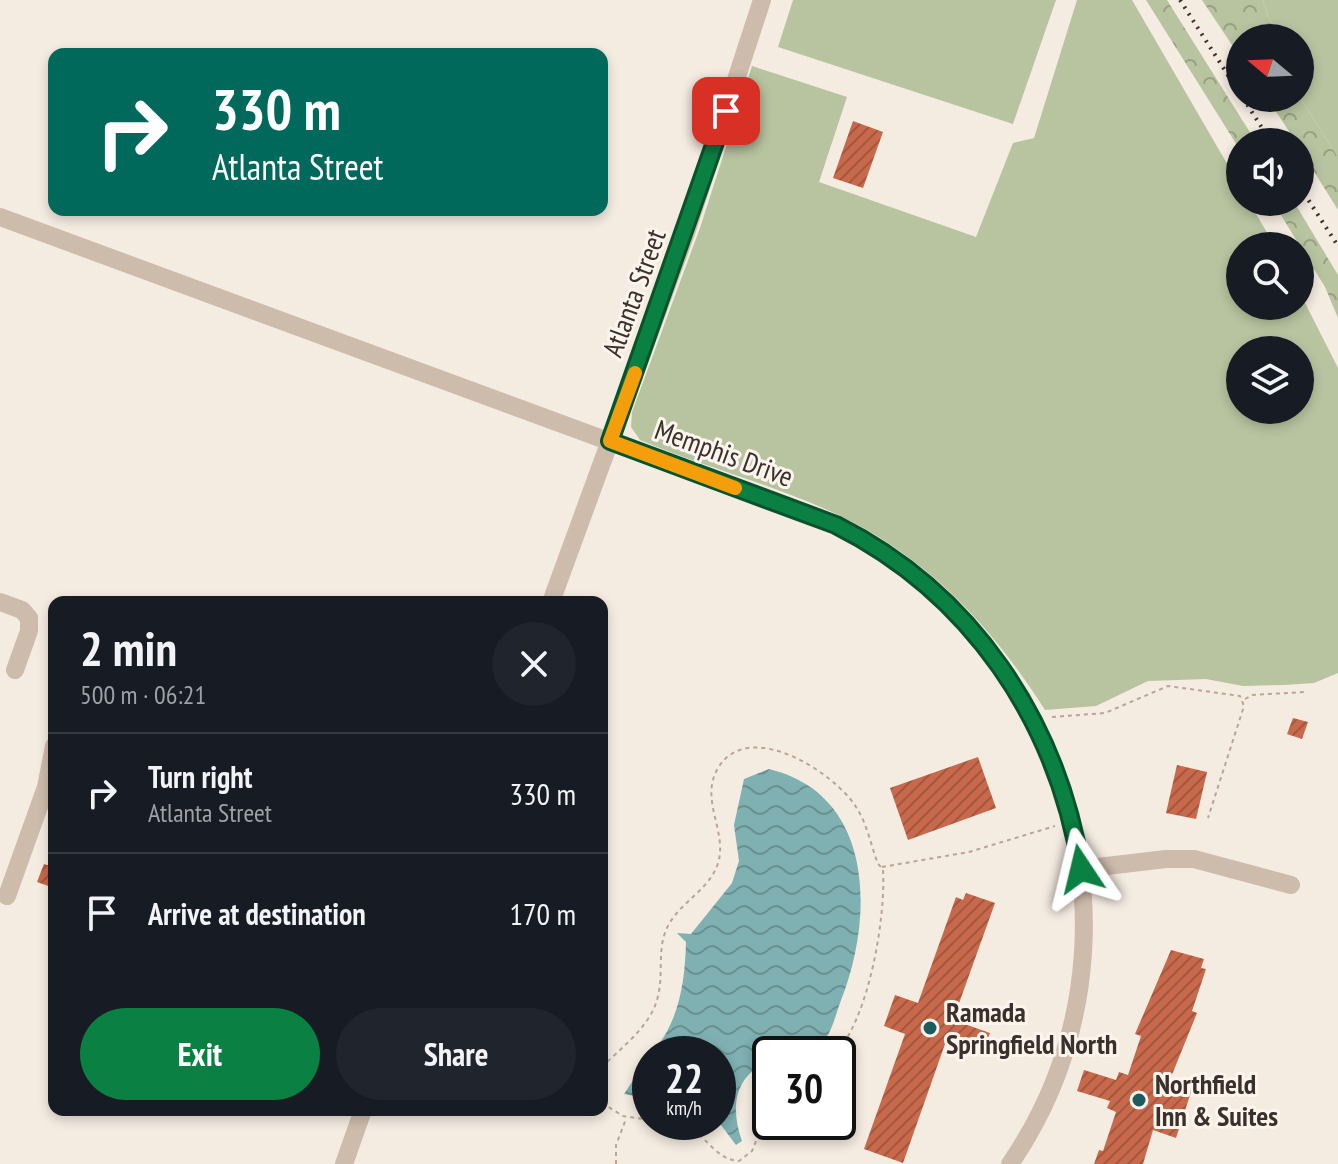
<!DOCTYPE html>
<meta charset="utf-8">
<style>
:root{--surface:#171b24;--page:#20242c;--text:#f1f3f6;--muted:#9ea1a6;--line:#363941;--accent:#0b8043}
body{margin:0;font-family:"PT Sans Narrow",sans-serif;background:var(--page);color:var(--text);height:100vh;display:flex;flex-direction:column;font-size:30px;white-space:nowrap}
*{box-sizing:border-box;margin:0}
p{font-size:26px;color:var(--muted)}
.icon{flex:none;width:44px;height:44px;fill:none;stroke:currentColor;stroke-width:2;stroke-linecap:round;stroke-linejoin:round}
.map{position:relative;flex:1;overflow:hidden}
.panel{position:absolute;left:48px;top:596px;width:560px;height:520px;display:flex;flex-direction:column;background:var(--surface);border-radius:16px;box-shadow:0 4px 12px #0003}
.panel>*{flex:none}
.guide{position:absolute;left:48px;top:48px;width:560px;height:168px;border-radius:16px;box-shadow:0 4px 12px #0003;background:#00695c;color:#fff;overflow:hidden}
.needle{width:52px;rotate:289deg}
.tools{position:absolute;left:1226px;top:24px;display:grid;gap:16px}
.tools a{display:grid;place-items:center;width:88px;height:88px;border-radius:50%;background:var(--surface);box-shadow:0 4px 12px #0003;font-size:40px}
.speed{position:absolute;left:632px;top:1036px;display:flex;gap:16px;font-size:40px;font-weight:700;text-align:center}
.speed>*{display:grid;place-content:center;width:104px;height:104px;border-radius:50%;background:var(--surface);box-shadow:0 4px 12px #0003;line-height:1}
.speed small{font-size:20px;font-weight:400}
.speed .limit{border:4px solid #111;border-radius:12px;background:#fff;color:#111}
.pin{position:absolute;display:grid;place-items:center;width:68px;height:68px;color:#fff;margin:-34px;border-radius:16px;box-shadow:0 4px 12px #0006}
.me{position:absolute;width:88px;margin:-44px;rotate:350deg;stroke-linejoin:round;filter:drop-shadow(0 0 6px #0008)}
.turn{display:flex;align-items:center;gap:28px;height:168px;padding:0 32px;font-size:36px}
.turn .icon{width:104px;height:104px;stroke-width:2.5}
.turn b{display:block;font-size:56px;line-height:68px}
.round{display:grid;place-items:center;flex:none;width:84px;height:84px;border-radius:42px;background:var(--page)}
.summary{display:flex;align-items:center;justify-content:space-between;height:136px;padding:0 32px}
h1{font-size:48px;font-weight:700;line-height:60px}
.primary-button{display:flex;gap:16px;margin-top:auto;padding:16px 32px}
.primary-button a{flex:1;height:92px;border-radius:48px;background:var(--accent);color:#fff;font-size:32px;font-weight:700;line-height:92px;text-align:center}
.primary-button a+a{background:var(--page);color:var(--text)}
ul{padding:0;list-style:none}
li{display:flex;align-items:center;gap:24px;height:120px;padding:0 32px;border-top:2px solid var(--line)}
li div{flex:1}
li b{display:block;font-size:30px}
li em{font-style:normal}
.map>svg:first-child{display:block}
.green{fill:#b8c4a0;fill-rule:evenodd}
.forest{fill:url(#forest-crowns)}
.water{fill:url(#water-waves)}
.building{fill:url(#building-hatch)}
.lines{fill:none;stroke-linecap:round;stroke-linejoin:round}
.path{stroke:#b9a596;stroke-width:2;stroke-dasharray:4 4;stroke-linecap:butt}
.minor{stroke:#cdbbac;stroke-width:18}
.rail{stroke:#3b302b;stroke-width:4;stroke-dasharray:2 6;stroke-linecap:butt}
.route-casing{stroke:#07532c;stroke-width:20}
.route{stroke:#0b8043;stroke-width:14}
.slow{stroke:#f59e0b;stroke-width:14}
.poi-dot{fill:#1f5a5e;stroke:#fbf5ee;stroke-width:3}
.labels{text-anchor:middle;stroke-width:6;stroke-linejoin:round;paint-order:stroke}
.street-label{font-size:28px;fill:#3b302b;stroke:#fbf5ee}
.poi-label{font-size:28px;font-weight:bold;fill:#3b302b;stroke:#fbf5ee;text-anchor:start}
</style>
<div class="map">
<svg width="1338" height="1164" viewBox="0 0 1338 1164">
<defs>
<pattern id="forest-crowns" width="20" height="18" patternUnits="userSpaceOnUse" patternTransform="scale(2)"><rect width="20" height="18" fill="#b8c4a0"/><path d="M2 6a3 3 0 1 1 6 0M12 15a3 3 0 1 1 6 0" fill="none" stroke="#97a083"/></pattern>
<pattern id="water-waves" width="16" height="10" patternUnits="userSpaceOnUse" patternTransform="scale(2)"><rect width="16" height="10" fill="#7fb0b2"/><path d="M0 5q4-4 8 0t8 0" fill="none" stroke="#699091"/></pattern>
<pattern id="building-hatch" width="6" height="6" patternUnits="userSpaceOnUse" patternTransform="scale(2)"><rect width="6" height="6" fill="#c8694b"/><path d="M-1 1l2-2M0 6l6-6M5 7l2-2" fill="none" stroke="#a4573f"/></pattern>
</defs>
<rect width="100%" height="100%" fill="#f4ebe1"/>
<path class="green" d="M793,0H1056L1013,124L778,47Z
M1077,0H1132L1240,186V202H1249L1275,246H1240V306H1300V293L1338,368V673L1314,683L1284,685L1243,686L1206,679L1148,681L1096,706L1045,710C992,626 925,555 834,513C771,484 704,467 640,440L631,427L632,412L700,228L752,66L847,97L819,182L976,237L1013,143L1034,138ZM1240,350H1300V410H1240Z
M1263,0H1338V157L1300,98V38H1276Z"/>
<path class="forest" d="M1146,0H1167L1256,142H1240V150Z
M1202,0H1263L1276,38H1240V57Z
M1267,98H1300L1338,157V210L1300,149V142H1296Z
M1273,202H1294L1338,275V318L1325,287Z"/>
<path class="water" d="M769,769C876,795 874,919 840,1003C835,1016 831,1038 818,1046C805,1054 784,1054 770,1054V1060C734,1076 730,1107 742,1141L736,1145L718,1121V1054H651C679,1023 685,983 686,942L677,933L691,934L732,883L739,861L734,825L744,779Z
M650,1055V1099L624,1094Z"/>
<path class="building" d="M853,121L883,132L863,188L833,178Z
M1293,718L1308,722L1302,739L1287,734Z
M978,757L996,808L908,840L890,788Z
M1177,765L1207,772L1196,819L1166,813Z
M44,864L54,867V888L37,882Z
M966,893L995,903L953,1020L990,1033L981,1057L945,1044L903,1163L864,1149L905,1034L884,1026L895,995L918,1003L956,897L963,900Z
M1171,950L1204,959L1201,968L1206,969L1192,1011L1197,1013L1169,1082L1192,1089L1176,1138L1153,1130L1143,1164H1094L1099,1150L1103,1151L1116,1112L1107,1108L1110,1101L1077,1091L1084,1070L1116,1080L1119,1072L1128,1075L1141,1036L1135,1034Z"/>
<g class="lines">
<path class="path" d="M1245,699L1252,695L1304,692
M1052,717L1105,713L1168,686L1240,696L1244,706L1208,818
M882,867L969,852L1055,826
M602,1067C622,1047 652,1025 658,996C664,972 656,947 669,924C682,901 710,889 718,863C728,832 699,800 718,768C749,717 835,773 856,807C867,823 871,846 878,864L883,869C886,917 869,1019 835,1054
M602,1103L623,1116L650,1120
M670,1122C707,1127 710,1159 739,1161L752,1151L770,1107
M616,1164V1145L626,1119"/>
<path class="minor" d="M0,217L836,525C1069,643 1161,944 1010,1164
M0,602L22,610L29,618V631L15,670
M551,602L685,236L762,0
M1081,869L1166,859H1194L1291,885
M7,896L46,787L54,746
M344,1164L363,1110"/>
<path class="rail" d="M1180,0L1240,94
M1243,98L1271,142
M1300,187L1338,246"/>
</g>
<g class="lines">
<g class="route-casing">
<path id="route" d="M726,111L610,441L836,525C971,593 1057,720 1081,869"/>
</g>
<use href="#route" class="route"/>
<path class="slow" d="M635,373L610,441L735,488"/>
</g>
<g class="poi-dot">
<circle cx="930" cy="1028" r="8"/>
<circle cx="1139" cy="1100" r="8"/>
</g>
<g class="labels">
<g class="street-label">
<text transform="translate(634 293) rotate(-70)" y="10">Atlanta Street</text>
<text transform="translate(724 453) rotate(20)" y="10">Memphis Drive</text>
</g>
<g class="poi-label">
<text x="946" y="1022">Ramada<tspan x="946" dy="32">Springfield North</tspan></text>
<text x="1155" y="1094">Northfield<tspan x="1155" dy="32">Inn &amp; Suites</tspan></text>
</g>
</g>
</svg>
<div class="tools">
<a><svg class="needle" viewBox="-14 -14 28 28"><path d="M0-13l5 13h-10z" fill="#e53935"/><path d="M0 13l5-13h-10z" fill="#9ea1a6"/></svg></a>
<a><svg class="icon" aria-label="sound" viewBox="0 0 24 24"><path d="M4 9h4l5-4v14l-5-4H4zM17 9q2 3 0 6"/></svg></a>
<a><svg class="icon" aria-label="search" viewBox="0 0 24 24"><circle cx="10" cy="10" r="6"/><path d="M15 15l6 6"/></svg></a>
<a><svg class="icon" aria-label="layers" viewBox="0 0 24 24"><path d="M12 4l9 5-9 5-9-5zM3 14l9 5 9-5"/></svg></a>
</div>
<div class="speed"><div>22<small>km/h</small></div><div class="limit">30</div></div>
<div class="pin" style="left:726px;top:111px;background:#d93025"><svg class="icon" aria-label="arrive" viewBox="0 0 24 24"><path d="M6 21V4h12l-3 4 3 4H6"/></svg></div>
<svg class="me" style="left:1081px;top:869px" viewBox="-20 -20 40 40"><path d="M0-17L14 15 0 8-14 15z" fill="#0b8043" stroke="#fff" stroke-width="4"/></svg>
<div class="guide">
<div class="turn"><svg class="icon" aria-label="right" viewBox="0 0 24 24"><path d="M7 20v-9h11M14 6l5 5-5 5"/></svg><div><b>330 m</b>Atlanta Street</div></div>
</div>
<section class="panel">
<div class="summary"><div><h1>2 min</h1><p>500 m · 06:21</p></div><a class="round"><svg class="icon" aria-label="close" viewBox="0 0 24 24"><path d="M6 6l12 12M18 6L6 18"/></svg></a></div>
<ul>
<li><svg class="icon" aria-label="right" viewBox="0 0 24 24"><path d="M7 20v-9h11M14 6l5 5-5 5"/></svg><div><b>Turn right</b><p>Atlanta Street</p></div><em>330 m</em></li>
<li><svg class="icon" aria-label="arrive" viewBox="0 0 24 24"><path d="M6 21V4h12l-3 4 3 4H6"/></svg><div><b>Arrive at destination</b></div><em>170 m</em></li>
</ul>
<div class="primary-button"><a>Exit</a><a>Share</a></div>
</section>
</div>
